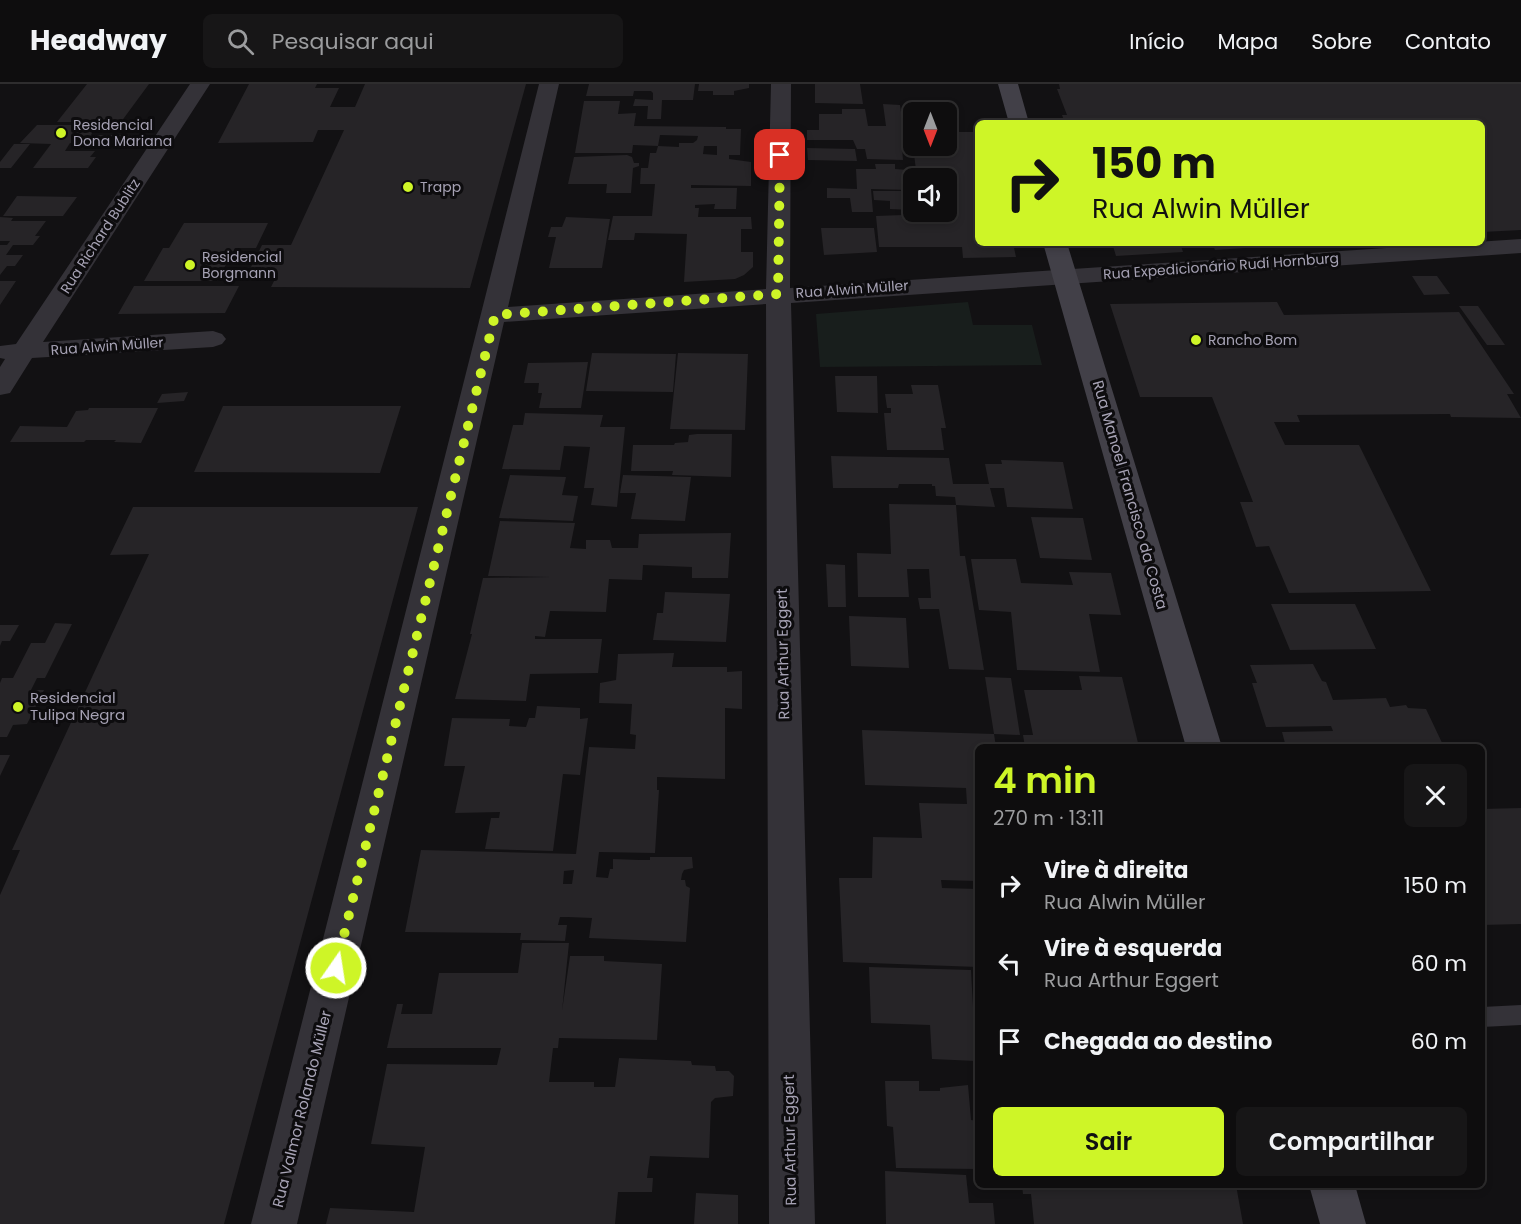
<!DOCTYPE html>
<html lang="pt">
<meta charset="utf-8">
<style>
:root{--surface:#0e0d0e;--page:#171617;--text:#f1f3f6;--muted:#9b9c9e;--line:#2e2d2e;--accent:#cef527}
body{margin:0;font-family:Poppins,sans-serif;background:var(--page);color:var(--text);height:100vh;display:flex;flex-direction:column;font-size:22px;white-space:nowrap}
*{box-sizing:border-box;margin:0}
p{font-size:20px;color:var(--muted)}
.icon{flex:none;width:33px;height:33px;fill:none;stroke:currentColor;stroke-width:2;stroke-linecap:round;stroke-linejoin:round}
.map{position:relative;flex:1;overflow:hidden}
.panel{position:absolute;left:975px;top:660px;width:510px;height:444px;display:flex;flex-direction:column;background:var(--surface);border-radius:9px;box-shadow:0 3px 9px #0003,0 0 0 2px var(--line)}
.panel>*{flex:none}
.hud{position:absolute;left:975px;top:36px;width:510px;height:126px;border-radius:9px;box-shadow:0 3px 9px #0003,0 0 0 2px var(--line);background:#cef527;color:#111;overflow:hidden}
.needle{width:39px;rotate:180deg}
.buttons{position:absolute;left:903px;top:18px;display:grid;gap:12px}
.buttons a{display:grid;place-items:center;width:54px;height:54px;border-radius:9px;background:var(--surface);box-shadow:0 3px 9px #0003,0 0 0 2px var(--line);font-size:30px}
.pin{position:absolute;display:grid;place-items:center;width:51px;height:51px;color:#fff;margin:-26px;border-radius:12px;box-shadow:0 3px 9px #0006}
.me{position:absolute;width:66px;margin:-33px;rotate:13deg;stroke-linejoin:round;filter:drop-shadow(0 0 4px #0008)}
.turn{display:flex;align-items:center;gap:21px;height:126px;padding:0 18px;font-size:27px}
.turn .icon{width:78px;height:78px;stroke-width:2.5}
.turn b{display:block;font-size:42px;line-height:51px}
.round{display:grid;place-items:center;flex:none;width:63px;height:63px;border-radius:9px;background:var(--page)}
.summary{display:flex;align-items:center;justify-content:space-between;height:102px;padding:0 18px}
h1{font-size:36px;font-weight:600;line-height:45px;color:var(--accent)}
.action{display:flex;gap:12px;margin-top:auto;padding:12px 18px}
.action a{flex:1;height:69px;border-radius:9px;background:var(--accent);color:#111;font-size:24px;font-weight:600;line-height:69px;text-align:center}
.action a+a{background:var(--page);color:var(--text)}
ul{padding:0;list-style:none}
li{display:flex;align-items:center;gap:18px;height:78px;padding:0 18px}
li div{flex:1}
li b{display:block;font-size:22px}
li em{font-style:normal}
header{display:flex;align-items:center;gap:36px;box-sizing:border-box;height:84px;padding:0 30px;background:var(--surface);border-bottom:2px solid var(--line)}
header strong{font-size:28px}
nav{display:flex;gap:33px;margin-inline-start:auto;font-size:21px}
.search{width:420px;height:54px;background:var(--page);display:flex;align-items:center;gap:15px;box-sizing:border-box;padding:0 21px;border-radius:9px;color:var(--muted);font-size:22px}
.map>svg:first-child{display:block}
.green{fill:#181e1c}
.building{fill:#262427;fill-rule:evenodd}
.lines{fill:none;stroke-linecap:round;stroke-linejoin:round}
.lane{fill:#343238;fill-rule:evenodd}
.street{fill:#343238;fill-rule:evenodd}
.secondary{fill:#424048;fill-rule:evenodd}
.route{stroke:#cef527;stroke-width:10;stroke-dasharray:0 18}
.poi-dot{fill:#cef527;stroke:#0d0c0e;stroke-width:2}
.labels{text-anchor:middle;stroke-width:6;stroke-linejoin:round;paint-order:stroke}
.far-poi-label{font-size:14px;fill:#a6a2b4;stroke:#0d0c0e;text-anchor:start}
.far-street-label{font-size:14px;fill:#a6a2b4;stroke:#0d0c0e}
.street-label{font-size:15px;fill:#a6a2b4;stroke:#0d0c0e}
.poi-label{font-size:15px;fill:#a6a2b4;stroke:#0d0c0e;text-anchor:start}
</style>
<header>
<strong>Headway</strong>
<div class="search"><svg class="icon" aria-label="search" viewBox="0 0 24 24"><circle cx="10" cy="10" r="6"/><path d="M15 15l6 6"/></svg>Pesquisar aqui</div>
<nav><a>Início</a><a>Mapa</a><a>Sobre</a><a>Contato</a></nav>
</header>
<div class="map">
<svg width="1521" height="1140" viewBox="0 0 1521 1140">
<rect width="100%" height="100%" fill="#121113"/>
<path class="green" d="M968,218L973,241H1032L1042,281L820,283L816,230Z"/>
<path class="building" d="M87,0H149L121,38H57Z
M249,0H317L315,4H339L330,23H355L365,0H526L470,204L271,203L278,189H248L262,161H291L344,46H318L313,58L218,59Z
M589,0H695L693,16H662L661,35H647L648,22H633L635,15L653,16V9L651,7H634L633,12H586Z
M699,0H749V4L734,7V11H713V7H698Z
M815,0H860L863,20L815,19Z
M1059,0H1521V146L1482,148V39H1065L1062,31H1067L1057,5H1060Z
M584,17H620L618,30L636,29L634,42L726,43V45H741L740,71H729V75L751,78V102L691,101V104H737L736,125H714L715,120L695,121V124H699L698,133H751L752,145H741V168H753V183L744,191L735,195L684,198L687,150L635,149L634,156H608L613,132H652L655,100H640L641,84H648L650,69H656L658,62L679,63V59H693L697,56L698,52L660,51L658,62L633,61L632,69H575ZM704,62H717V71L703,70Z
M883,20L900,21L906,63H902L903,76L867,75L865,65H857L853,56H807V46H819V30H842V25H865L868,42H886Z
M37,41H96L91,51H133L127,60L70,59L65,67H95L90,73H96L88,84H33L51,60L20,59Z
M946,48H973L978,79V159H1013L1016,173L963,174L962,163H879L876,132L903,131V129H930L931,132H956L954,119H946V94H917L913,62H946Z
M14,60H30L11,84H0V78Z
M807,64L855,65L857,77L808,76Z
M627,71L632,73L634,79H639V82L633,84L631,109H606L607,100H568L574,73Z
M875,80H895V85L908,86L910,106L871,105L873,128H852L850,114H827V104L857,105L856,85H876Z
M873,107H914V126L890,125V117L874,116Z
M17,112L77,113L63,132H3Z
M0,133L13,134L11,137H46L35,152H40L33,161H13L6,171H23L15,182H7L0,191V161H7L10,157H0Z
M566,133L610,135L602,184H549L556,153H548L551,143H562Z
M184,139H268L256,164H235L217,197H144L163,164H169Z
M821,144H874L877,168L824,171Z
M1112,159H1194L1195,161L1181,162L1183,168L1116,172Z
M1212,159H1291V161L1215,166Z
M1412,192H1437L1450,210L1424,211Z
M0,197H16L0,221Z
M134,202H239L225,229L118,230Z
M1277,218L1284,231L1459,228L1514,310H1507L1521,334L1451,333L1450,330L1297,331L1300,338H1274L1285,361H1359L1431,507L1289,509L1269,462L1256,463L1240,418H1253L1212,313H1140L1110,220Z
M1459,222H1478L1505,261H1487Z
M592,269L676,270L673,308L586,307Z
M678,269L748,270L745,346L670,345Z
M588,278L581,324H539L542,309H538L539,299H524L528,279Z
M835,292H877L878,329L837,328Z
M911,301H938L946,344H941L944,366H887L884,329H891V324H887L885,310H913Z
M188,308L184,317L157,319L162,310Z
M223,322H401L380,389L194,388Z
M89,324H158L141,359L114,358L116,356H86L84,358H10L20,342L67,343L76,327L88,326Z
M525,329L603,331L600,343H625L617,423L591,421L594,404H584L590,363L564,362L560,386L502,385L513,341H523Z
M697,350H732L731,393L672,391L673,387H631L633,361H674L675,359L688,358L689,351Z
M831,372L949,374L953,400H989L985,380H1002L1001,376L1063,378L1073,425L1007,423L1004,404H990L995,423L956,421L955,413L936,412L935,402H932V400H899L898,404H833Z
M510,391L566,393L562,411L578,412L573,437L499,434Z
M623,391L691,393L685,437L631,435L636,409H620Z
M889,420L956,421L960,472H965L984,586L949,585L939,525H920L918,514H931L929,485H907L909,513H858L857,469L891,470Z
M133,423H418L224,1140H0V811L20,766H12L149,470L110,471Z
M1031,433L1083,434L1092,476L1040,474Z
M500,437L575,439L570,464L586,465V456H610L612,464H638L639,450L731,449L728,494H692V483L643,481L642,496L609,495L606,528L550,527L545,553L535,552V555H602L598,589L530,590L526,617L455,615L472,550H470L483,494L551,493L488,492Z
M971,475H1016L1021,499L1073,501L1069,488L1111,489L1121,531L1089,530L1100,588L1017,586L1011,528L979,526Z
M826,480L845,481L846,523H828Z
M665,508L730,510L726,558L653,556L657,529H663Z
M1271,520H1355L1376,565L1290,566Z
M849,532L906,534L909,584L851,582Z
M55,539L72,540L45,594H37L31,606H44L27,640L13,641L7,653H0V599L2,594H13L31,559H45Z
M0,541H19L10,557H2L0,562Z
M674,569L672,583H727V588L742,587V625L725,624V695L657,693V706H659L655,769L599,768L596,793L608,794L610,785H613V775L639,776H650V773H692L693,784L684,786L682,790L681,796H685L686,802L690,804L686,858L589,854L592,834L568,833H560L558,841H567L565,857L520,856L521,849L405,848L421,766L576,770L589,663L635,665L636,651L630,650L632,620L599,619L600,599L616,596L618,570ZM574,786L572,800H563L564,787Z
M1313,580L1322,597L1326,598L1333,616L1386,614L1390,623L1406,621L1408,624L1426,625L1444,663H1286L1282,648L1333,647L1331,642L1266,643L1252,599H1257L1250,581Z
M1079,592L1122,593L1139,663H1025L1023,651H1033L1024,606H1082Z
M985,593L1011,594L1020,651L994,650L996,663H978V797L941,796L942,804L978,805V883L843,878L839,794H872L873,753L922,754L919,719L967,720L966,704L865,701L862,646L994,650Z
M537,622L580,624V635L588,634L580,691L563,690L553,767L485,765L491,734H499L500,728L455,729L465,682H444L452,634L510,635L509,642L526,643L529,634H535Z
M0,671H10L0,692Z
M1521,724V840L1482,841V725Z
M522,859H569L562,927L570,872H604V877L662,880L657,956L559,954L558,964H553L549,998H594V1003H615L619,974L691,977L692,981L715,982L716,987H729L734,992L733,1012L715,1014L711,1018L709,1074L650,1072L647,1094H653L652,1108H618L615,1140H326L330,1124L414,1128L425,1063L371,1060L387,980L497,981L501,964H387L397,920H403L401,930H432L439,889H518Z
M869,883L971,886L976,977L932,975L930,941L871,939Z
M885,997H919V1007H940V1004L968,1001L971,1036L978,1037V1085L896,1084L893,1043L887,1042Z
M885,1087L966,1091L969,1119H993L995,1140H886Z
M1022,1101H1236L1243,1140H1034L1031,1110H1023Z
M696,1109L738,1111V1140H694Z"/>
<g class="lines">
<path class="lane" d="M1521,921V941L1482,943V923Z"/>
<path class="street" d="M190,0H210L43,258L213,247L222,250L226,255L222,260L213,263L32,274L10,309L0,311V283L5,275L0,274V262L16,260Z
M539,0H559L508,223L766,205L771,0H791L790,204L1521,155V169L791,219L815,1140H769L766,220L504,238L297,1140H251Z"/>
<path class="secondary" d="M998,0H1018L1029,39H1009Z
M1043,159H1067L1222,663H1186Z
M1309,1101H1355L1366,1140H1320Z"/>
</g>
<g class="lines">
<path class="route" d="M336,884L495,231L778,210L780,71"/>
</g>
<g class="poi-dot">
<circle cx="61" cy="49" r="6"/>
<circle cx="408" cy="103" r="6"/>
<circle cx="190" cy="181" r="6"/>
<circle cx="1196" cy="256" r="6"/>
<circle cx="18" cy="623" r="6"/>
</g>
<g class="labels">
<g class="far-poi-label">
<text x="73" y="46">Residencial<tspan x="73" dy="16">Dona Mariana</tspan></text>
<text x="420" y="108">Trapp</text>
<text x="202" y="178">Residencial<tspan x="202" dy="16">Borgmann</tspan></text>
<text x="1208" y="261">Rancho Bom</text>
</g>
<g class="far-street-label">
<text transform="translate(100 152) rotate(-57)" y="5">Rua Richard Bublitz</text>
<text transform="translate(1221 182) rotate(-4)" y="5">Rua Expedicionário Rudi Hornburg</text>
<text transform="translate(852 205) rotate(-4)" y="5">Rua Alwin Müller</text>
<text transform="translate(107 262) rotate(-4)" y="5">Rua Alwin Müller</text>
</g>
<g class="street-label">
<text transform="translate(1130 411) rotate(74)" y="5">Rua Manoel Francisco da Costa</text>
<text transform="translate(783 570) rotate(-91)" y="5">Rua Arthur Eggert</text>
<text transform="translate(302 1025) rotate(-76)" y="5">Rua Valmor Rolando Müller</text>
<text transform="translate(790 1056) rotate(-91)" y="5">Rua Arthur Eggert</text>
</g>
<g class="poi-label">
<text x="30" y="619">Residencial<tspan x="30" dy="17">Tulipa Negra</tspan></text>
</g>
</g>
</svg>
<div class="buttons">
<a><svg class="needle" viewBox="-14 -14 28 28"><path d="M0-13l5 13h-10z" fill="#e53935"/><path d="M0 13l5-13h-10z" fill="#9b9c9e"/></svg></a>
<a><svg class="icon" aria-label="sound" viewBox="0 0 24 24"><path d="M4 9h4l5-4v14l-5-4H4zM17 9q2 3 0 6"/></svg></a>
</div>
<div class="pin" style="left:780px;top:71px;background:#d93025"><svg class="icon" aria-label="arrive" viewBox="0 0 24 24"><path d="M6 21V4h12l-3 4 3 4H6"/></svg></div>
<svg class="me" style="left:336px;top:884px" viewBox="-20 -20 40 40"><circle r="17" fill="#cef527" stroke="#fff" stroke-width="3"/><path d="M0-11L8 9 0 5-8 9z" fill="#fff"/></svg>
<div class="hud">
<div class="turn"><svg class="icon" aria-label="right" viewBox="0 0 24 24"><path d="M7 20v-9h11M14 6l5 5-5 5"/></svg><div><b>150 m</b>Rua Alwin Müller</div></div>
</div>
<section class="panel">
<div class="summary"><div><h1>4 min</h1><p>270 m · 13:11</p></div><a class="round"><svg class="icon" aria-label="close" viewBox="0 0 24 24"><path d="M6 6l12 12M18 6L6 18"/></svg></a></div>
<ul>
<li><svg class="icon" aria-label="right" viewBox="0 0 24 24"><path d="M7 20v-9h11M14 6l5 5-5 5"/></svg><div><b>Vire à direita</b><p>Rua Alwin Müller</p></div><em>150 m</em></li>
<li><svg class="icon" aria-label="left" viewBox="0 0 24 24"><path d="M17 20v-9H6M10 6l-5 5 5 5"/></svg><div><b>Vire à esquerda</b><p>Rua Arthur Eggert</p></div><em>60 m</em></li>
<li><svg class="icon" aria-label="arrive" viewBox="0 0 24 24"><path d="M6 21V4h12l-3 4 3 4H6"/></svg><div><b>Chegada ao destino</b></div><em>60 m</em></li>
</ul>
<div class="action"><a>Sair</a><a>Compartilhar</a></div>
</section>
</div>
